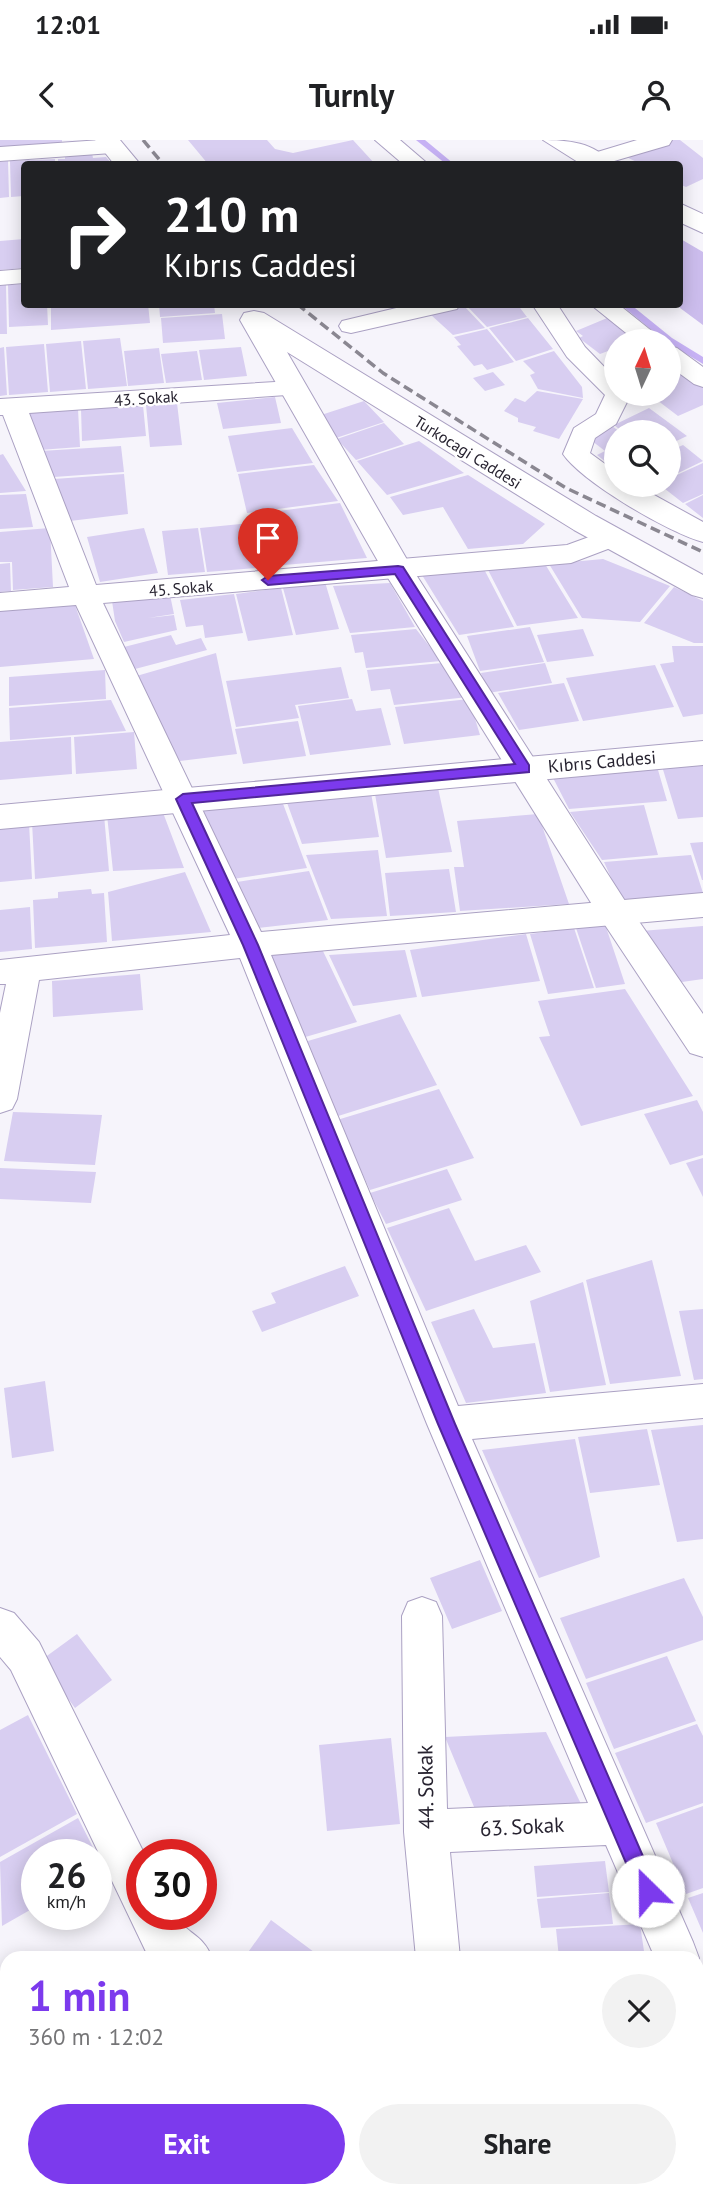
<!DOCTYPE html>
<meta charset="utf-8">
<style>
:root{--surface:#fff;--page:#f2f2f2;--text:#202124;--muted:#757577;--accent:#7c3aed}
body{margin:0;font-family:"PT Sans",sans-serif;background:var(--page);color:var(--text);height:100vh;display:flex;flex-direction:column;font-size:26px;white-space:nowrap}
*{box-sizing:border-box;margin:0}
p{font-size:23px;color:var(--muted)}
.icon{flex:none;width:38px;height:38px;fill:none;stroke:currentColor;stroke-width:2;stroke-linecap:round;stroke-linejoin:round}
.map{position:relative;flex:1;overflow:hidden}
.details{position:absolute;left:0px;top:1811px;width:704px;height:247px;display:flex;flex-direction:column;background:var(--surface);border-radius:21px 21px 0 0;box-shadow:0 4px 18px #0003}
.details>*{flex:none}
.hud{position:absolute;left:21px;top:21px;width:662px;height:147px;border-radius:7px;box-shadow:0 4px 18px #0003;background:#202124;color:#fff;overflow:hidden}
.needle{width:46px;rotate:4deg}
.buttons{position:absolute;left:604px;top:189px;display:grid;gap:14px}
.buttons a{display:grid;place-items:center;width:77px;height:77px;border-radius:50%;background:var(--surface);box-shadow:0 4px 18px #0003;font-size:35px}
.speed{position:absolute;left:21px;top:1699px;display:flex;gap:14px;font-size:35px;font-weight:700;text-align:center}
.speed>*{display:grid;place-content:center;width:91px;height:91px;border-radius:50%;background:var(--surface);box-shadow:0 4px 18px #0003;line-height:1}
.speed small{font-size:18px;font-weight:400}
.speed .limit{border:10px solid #d22;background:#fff;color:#111}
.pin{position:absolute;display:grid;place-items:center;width:60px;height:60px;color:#fff;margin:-72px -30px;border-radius:50% 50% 50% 0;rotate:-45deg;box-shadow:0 0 7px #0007}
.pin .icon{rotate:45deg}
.me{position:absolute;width:77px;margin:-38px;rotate:337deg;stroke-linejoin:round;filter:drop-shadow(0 0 5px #0008)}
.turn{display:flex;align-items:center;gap:24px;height:147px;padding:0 28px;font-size:32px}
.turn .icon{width:91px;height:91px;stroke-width:2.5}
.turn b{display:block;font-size:49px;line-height:60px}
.round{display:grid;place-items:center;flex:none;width:74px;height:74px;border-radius:37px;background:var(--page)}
.overview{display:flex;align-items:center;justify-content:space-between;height:119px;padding:0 28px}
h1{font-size:42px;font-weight:700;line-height:52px;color:var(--accent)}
.button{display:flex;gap:14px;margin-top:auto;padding:14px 28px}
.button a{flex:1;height:80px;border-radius:42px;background:var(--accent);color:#fff;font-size:28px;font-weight:700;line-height:80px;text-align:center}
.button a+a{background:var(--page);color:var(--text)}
.status{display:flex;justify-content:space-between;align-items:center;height:49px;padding:0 35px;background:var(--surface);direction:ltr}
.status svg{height:19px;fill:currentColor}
header{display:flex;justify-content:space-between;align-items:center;height:91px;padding:0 28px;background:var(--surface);font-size:32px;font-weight:700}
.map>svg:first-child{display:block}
.green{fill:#ccbded}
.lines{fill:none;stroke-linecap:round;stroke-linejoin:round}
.stream{fill:#c6b1f4;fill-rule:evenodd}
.building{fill:#d8cef1}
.minor-casing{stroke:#aba1c3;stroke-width:2}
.tertiary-casing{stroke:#aba1c3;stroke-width:2}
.secondary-casing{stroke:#aba1c3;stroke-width:2}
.minor{fill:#fff;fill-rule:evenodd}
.tertiary{fill:#fff;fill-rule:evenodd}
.secondary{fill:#fff;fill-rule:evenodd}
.rail{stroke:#8a8791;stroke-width:3.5;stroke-dasharray:10 5;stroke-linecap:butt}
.route{fill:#7c3aed;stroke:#51269a;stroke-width:2}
.labels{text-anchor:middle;stroke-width:5;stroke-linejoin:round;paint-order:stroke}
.far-street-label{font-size:16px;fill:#272330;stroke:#fff}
.street-label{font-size:18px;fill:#272330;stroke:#fff}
.near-street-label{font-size:21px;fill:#272330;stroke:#fff}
</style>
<div class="status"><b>12:01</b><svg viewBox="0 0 49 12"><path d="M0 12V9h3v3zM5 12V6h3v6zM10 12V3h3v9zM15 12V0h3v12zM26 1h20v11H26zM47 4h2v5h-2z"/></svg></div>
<header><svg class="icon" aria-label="back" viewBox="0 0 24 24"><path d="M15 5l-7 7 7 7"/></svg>Turnly<svg class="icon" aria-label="person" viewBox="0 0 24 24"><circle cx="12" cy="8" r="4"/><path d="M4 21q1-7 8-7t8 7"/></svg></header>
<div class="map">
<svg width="703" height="2057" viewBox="0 0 703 2057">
<rect width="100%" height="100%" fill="#f6f4fb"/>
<path class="green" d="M679,98L703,112V185L676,165L679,164Z"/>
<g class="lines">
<path class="stream" d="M416,0H425L454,24H446Z
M620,164H630L672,198L703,217V224L668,203V201H665Z"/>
</g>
<path class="building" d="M0,0H62V3L0,7Z
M188,0H267L275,9L293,13L353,0L375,24H208Z
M673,0H680L703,18V39L686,47L679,44V24H641L624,16Z
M92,13L93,18L106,17L112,24H58V19H65V15Z
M55,19V24H24V56L11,57L10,21Z
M8,21L9,57L0,58V22Z
M24,99V128L0,130V101Z
M24,144V164H47L48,185L9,187L8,145Z
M6,145L7,194H0V146Z
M51,164H148L150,183L51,190Z
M159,164H214L215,173L160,177Z
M483,164H517L527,177L487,187L467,166Z
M465,167L485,188L453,195L430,174Z
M222,174L225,199L163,203L161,178Z
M612,176L641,197L616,201V217L608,211L600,214L579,198L583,196L576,191Z
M528,178L553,209L516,221L489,188Z
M487,189L514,222L487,230L482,224L474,226L457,206L461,205L454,197Z
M120,198L127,246L88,249L83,201Z
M81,201L86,249L50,252L46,204Z
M44,204L48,252L9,255L6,207Z
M4,207L7,255L0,256V208Z
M241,207L247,236L204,240L199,210Z
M159,208L164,243L128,246L124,211Z
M197,211L202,240L166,243L161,214Z
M554,211L582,247L583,258L538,249L530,235L535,233L523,221Z
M668,220L703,247V265L678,276L649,254H668Z
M493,232L505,245L485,251L473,238Z
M537,251L583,259L559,299L533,291L536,287L518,282V278L504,271L515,258L525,262Z
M275,257L281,283L223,289L217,263Z
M364,261L384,282L336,298L318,276Z
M177,263L182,305L150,307L146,265Z
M143,265L146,296L82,301L81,269Z
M649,268L687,296L668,305V292H623L614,285Z
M78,269L80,307L39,310L26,272Z
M384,283L404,304L356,320L337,299Z
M612,286L620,292H616V330L597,315L605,311L592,301Z
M292,288L313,323L237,332L228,296Z
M419,301L464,333L387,355L357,321Z
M683,305L703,321L668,338V312Z
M121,306L124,332L54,337L41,311Z
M3,314L26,351L0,353V315Z
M703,323V354L683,363L660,345H668V339Z
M314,325L338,361L247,373L238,334Z
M124,334L128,374L70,381L54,339Z
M468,335L545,384L523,404L468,409L443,367L403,375L390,357Z
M26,354L33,387L0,389V355Z
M703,355V378L685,364Z
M340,363L367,418L272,426L263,373Z
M260,382L268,427L207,432L200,388Z
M50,388L53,447L13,450L12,422H0V392Z
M144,388L158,433L100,442L87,397Z
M198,388L205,432L168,435L162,391Z
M603,419L670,446L640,482L582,478L549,424Z
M10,423L11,451L0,452V424Z
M545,424L578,478L517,486L488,430Z
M485,431L514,487L459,495L422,435Z
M325,442L339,489L296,495L283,448Z
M390,443L415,487L350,493L333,446Z
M674,447L703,461V503H694L644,483Z
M281,448L293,495L248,501L236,454Z
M234,454L243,493L205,498L203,485L186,487L180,460Z
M170,455L174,474L148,478L174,475L177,490L124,502L115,481L112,461Z
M75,465L94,519L0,527V471Z
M530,487L544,522L480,531L467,496Z
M416,489L441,521L366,528L363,512L355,513L351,495Z
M583,489L594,516L547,522L537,495Z
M171,495L176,505L201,498L207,510L135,529L124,507Z
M672,506H703V574L683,577L660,524L674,522Z
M216,513L237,614L180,621L133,537Z
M442,523L468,557L394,565L390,549L371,551L367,530Z
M545,523L552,543L488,553L481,533Z
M655,525L674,567L583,581L566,538Z
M341,527L349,558L295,565L299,578L236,587L226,541Z
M105,530L106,559L9,566V537Z
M564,543L579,581L519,590L498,553Z
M352,559L356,571L381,568L391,605L310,615L298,566Z
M469,559L480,595L404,604L395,567Z
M111,560L126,591L10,600L9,568Z
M298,581L306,616L243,624L235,589Z
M134,592L137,629L76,634L74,597Z
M71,597L72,634L0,640V602Z
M703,620V677L678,679L661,623Z
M656,623L667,661L569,669L550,632Z
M438,648L452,712L386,718L375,654Z
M371,653L379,697L302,704L286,660Z
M282,661L307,728L226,740L196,667Z
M644,665L658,715L602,720L570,672Z
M162,670L184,728L113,731L107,675Z
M538,674L569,764L460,771L454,727H464L457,681Z
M104,675L109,731L35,739L32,682Z
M29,683L32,739L0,742V685Z
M703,702V740H702L690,703Z
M378,710L387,776L331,779L306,715Z
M691,715L703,753L622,762L604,722Z
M449,729L456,772L390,776L385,733Z
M309,731L328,780L258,788L237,742Z
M185,732L211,792L112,801L108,752Z
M91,749L92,754L104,753L107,802L35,808L33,760L58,758V752Z
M30,767L32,809L0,812V770Z
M605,784L625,844L596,848L576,788Z
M703,786V839L675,843L641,791Z
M574,788L594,848L548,854L530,794Z
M526,794L540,841L422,857L410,810Z
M306,807L309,812L322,809L357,882L295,900L261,826L270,811Z
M405,810L417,857L353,866L329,815Z
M140,834L143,870L53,877L52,841Z
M625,849L693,956L581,986L539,897L550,896L538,861Z
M400,874L437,945L335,977L301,903Z
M439,949L474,1018L370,1050L337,980Z
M697,960L703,972V1015L670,1025L644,974Z
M13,972L102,975L95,1025L4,1021Z
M703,1018V1057L686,1023Z
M0,1028L96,1032L91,1063L0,1059Z
M447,1029L462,1060L386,1084L370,1053Z
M449,1068L475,1121L526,1105L541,1132L426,1171L387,1088Z
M652,1120L681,1236L610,1244L586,1140Z
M345,1126L359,1156L262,1192L252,1171L276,1163L271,1153Z
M583,1142L606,1245L550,1252L530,1161Z
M474,1169L493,1208L535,1203L546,1253L466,1263L431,1182Z
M703,1169V1239L694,1240L679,1171Z
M45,1241L54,1311L12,1318L4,1248Z
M703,1285V1399L677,1402L651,1290Z
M647,1289L660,1345L590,1353L578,1297Z
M575,1299L600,1417L539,1438L482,1310Z
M480,1420L502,1471L452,1489L430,1438Z
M684,1438L703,1477V1500L586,1539L560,1478Z
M77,1494L112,1540L75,1568L40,1521Z
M667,1516L696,1581L614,1609L586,1543Z
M28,1575L77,1674L0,1717V1590Z
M697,1584L703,1596V1663L646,1683L615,1613Z
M546,1592L582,1666L477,1674L445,1597Z
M391,1598L400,1684L327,1691L319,1605Z
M703,1666V1748L686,1754L656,1683Z
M78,1678L103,1727L96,1731V1715H37V1766L2,1786L0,1722Z
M605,1721L609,1752L537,1757L534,1726Z
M609,1753L613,1784L541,1788L537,1759Z
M703,1753V1793L688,1758Z
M271,1780L322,1818H244Z
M640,1784L645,1818H559L556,1789Z
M696,1951L703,1966V2007L696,2009Z
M703,2012V2057H620L618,2051H696V2014Z
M307,2051H436L431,2057H313Z"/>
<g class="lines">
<g class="minor-casing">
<path id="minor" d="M101,0L120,1L123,6L112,13L0,21V7Z
M375,0H400L428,24H403Z
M637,0H672L669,5L604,24H583L581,21L584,16Z
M24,129V143L0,145V131Z
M413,164H460L457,169L351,193L342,191L339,186L342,181Z
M532,164H557L585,207L616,239V254H631L616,284L595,298L590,313L616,332V345H636L703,382V402C669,393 582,342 563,314L574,288L596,274L605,255L567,217Z
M590,164H618L664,201H636Z
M668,206L677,208L703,227V247L694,244L668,225Z
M292,241L301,244L305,249L301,254L29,273L96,445L567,405L611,389L621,392L625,398L621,404L571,423L103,463L261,792L703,753V777L271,815L458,1266L703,1244V1278L472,1299L693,1802L699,1818L696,1825V1818H655L606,1705L450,1712L460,1818H416L404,1692L402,1476L408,1462L422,1457L436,1462L442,1476L447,1669L588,1663L427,1284L240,818L39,840L17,959L12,969L0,973V873L6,844H0V820L230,795L76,465L0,471V453L69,447L3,275H0V259Z
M0,1468L14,1473L39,1502L145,1715H142V1774H175C185,1794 203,1793 212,1818H153L147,1814L11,1530L0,1517Z
M696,1841L703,1843V1901L696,1898Z
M467,2051H516L519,2057H470Z"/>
</g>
<g class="tertiary-casing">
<path id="tertiary" d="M95,0H120L140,24H114Z
M254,171L264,173L596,376L703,435V458L692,455L574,390L287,212L413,430L627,764L703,874V917L690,913L603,782L383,430L240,180L244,173Z"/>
</g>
<g class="secondary-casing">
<path id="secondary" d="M543,0C566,0 596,2 611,24H581Z
M679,63L703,74V93L679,82Z
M703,601V625L0,689V665Z"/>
</g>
<use href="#minor" class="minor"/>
<use href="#tertiary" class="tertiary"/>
<use href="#secondary" class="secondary"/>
<path class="rail" d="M143,0L163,24
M297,164L383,233L566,348L703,412"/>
</g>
<path class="route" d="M398,426L403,427L529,625V632L192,663L258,805L455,1284L655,1744L658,1751L655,1758L648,1761L641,1758L438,1284L243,805L176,659L183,654L515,624L395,434L268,445L262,440L268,436Z"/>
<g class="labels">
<g class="far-street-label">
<text transform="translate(146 258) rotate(-4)" y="6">43. Sokak</text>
<text transform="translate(468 312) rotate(32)" y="6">Turkocagi Caddesi</text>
<text transform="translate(181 448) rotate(-5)" y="6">45. Sokak</text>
</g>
<g class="street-label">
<text transform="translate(602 622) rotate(-5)" y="6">Kıbrıs Caddesi</text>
</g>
<g class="near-street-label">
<text transform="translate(426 1647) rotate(-91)" y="7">44. Sokak</text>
<text transform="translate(522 1687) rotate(-3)" y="7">63. Sokak</text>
</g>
</g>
</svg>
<div class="buttons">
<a><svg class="needle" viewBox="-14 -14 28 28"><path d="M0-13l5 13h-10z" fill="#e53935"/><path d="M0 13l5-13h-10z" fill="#757577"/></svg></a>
<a><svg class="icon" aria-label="search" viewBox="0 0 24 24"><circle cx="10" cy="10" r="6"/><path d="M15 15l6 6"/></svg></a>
</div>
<div class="speed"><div>26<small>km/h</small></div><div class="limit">30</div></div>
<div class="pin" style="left:268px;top:440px;background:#d93025"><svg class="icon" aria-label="arrive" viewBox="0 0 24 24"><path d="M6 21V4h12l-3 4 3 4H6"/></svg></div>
<svg class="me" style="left:648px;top:1751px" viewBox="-20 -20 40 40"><circle r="19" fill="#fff"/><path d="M0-13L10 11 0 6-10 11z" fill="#7c3aed"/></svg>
<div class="hud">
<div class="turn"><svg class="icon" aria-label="right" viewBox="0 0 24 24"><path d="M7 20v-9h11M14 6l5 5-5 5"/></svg><div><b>210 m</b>Kıbrıs Caddesi</div></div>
</div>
<section class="details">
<div class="overview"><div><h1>1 min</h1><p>360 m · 12:02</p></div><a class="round"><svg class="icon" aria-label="close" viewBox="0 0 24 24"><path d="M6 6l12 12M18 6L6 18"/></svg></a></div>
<div class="button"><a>Exit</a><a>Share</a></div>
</section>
</div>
